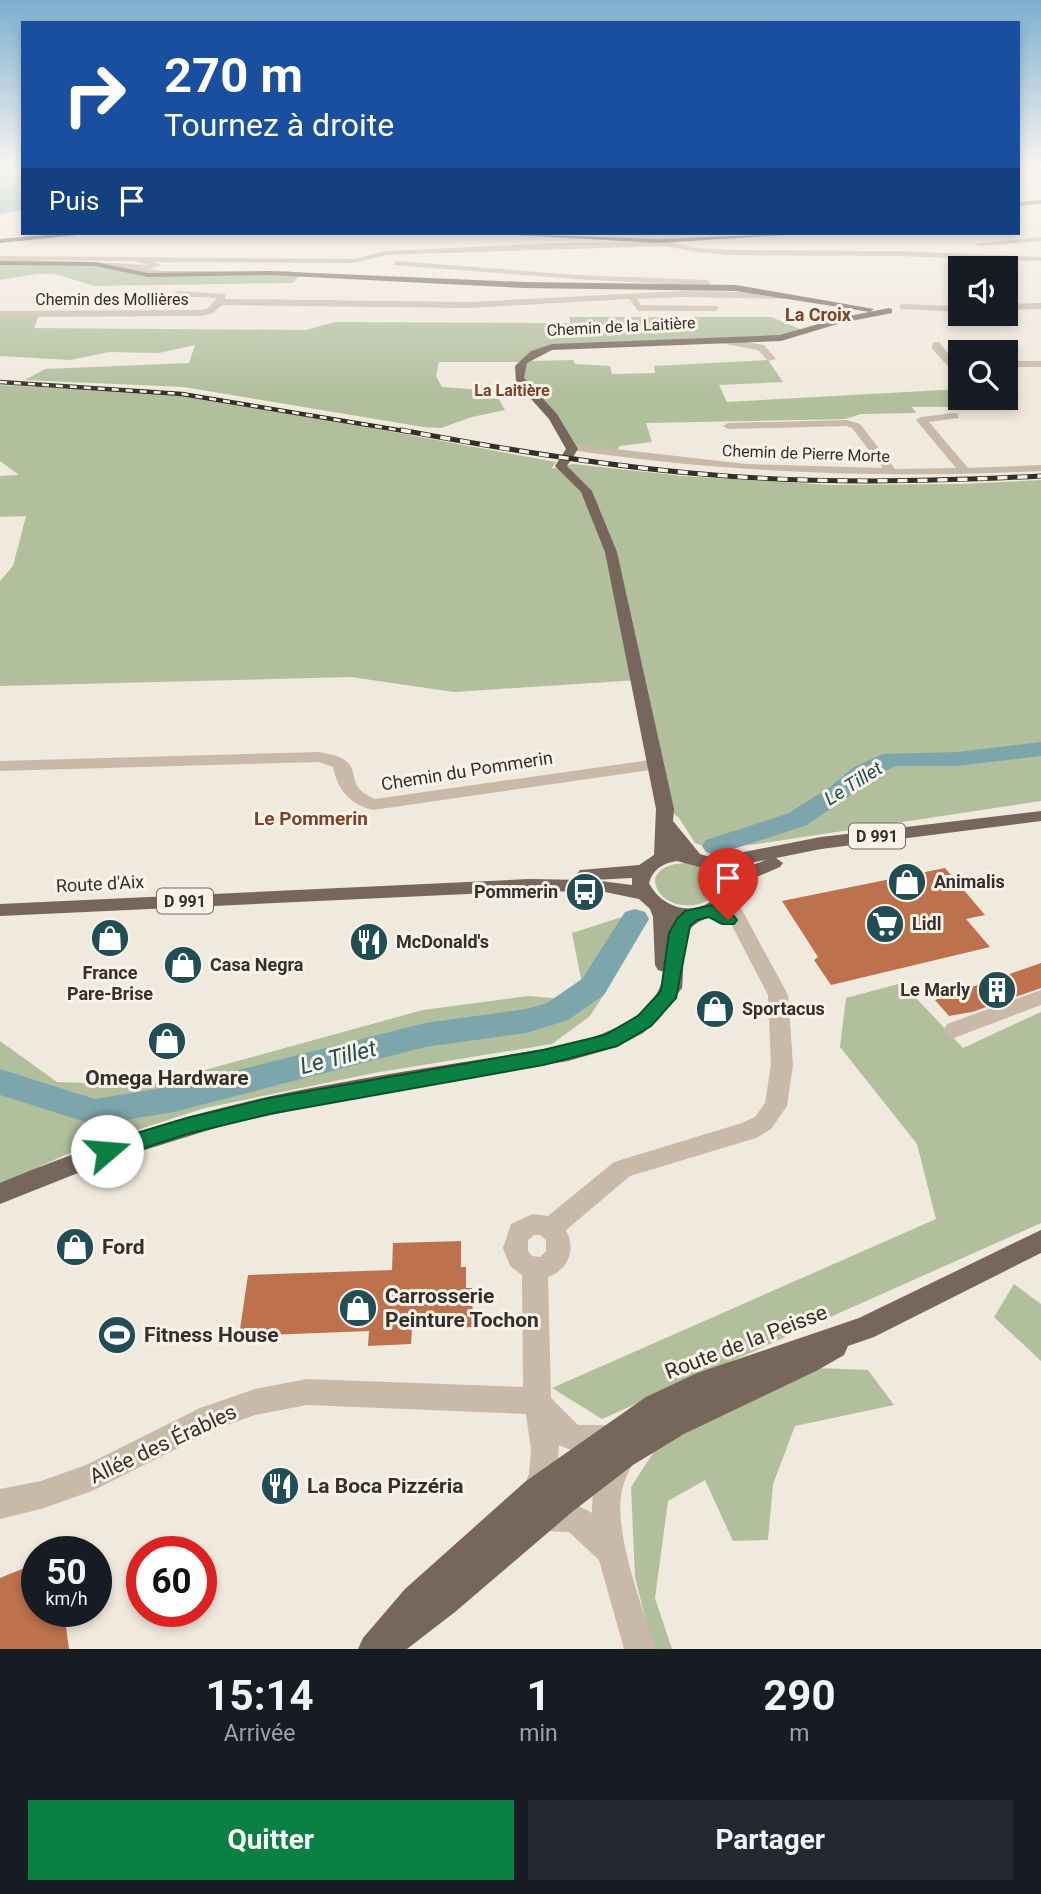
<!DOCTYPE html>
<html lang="fr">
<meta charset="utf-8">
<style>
:root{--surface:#171b24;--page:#242831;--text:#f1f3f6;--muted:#9ea1a6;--accent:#0b8043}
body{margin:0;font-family:Roboto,sans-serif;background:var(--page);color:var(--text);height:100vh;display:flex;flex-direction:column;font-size:26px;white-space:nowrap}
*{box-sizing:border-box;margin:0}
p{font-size:23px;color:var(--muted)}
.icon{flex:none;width:38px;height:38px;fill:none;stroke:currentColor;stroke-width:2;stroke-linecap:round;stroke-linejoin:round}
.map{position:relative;height:1649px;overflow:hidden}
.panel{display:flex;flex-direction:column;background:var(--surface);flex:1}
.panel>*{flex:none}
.guide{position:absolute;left:21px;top:21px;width:999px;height:214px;border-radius:0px;box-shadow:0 4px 10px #0003;background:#1a4fa0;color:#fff;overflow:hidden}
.fabs{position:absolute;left:948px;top:256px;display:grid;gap:14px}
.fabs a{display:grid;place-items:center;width:70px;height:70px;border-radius:0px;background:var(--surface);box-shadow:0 4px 10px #0003;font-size:35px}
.speed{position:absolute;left:21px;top:1536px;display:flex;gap:14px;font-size:35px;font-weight:700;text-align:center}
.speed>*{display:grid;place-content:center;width:91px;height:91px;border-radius:50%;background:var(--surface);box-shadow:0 4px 10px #0003;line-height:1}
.speed small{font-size:18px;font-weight:400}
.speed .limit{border:10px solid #d22;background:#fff;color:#111}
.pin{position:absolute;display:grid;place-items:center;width:60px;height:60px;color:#fff;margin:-72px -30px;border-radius:50% 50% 50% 0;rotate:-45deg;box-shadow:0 0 7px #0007}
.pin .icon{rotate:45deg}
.me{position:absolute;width:77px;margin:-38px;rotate:72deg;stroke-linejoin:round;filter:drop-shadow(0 0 5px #0008)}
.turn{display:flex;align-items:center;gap:24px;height:147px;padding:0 28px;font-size:32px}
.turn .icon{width:91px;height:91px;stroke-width:2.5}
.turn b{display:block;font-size:49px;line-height:60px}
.then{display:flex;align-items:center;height:66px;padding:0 28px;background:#0003;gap:14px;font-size:26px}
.eta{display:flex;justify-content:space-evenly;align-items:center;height:119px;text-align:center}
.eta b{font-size:42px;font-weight:700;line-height:49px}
.action{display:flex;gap:14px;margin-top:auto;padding:14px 28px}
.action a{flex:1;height:80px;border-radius:0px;background:var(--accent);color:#fff;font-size:28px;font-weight:700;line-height:80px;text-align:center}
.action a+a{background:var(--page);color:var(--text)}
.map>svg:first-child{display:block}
.green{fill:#b1bf9d}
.water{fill:#7da6ac}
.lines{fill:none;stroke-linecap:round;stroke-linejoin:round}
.river{fill:#7da6ac;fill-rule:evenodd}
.building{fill:#be714d}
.minor{fill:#c8b9a9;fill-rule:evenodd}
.major{fill:#76665b;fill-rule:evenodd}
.rail-far1-casing{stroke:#362e29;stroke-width:4.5}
.rail-casing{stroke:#362e29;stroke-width:5}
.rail-far1{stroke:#f8f2e9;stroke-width:2.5;stroke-dasharray:7;stroke-linecap:butt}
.rail{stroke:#f8f2e9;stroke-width:3.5;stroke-dasharray:10;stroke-linecap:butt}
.route{fill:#0b8043;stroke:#07532c;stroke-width:2}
.labels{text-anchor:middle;stroke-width:6;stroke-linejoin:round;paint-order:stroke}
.far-street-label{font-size:16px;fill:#362e29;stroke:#f8f2e9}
.far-neighbourhood-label{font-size:16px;font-weight:bold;fill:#7f4227;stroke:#f8f2e9}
.shield{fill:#f8f2e9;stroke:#706963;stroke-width:2}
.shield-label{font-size:16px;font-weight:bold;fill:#362e29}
.far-quarter-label{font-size:18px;font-weight:bold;fill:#7f4227;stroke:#f8f2e9}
.street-label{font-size:18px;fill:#362e29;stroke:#f8f2e9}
.poi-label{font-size:18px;font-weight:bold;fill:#362e29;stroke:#f8f2e9;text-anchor:start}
.water-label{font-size:19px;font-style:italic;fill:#214d54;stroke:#f8f2e9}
.neighbourhood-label{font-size:19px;font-weight:bold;fill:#7f4227;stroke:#f8f2e9}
.near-poi-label{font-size:21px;font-weight:bold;fill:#362e29;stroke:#f8f2e9;text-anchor:start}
.near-street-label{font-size:21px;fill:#362e29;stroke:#f8f2e9}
.near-water-label{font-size:23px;font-style:italic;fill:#214d54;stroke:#f8f2e9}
</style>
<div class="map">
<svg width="1041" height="1649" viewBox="0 0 1041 1649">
<rect width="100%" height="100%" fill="#f0e9dd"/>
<path class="green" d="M0,259L107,263L162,271H289L299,276L293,283L95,286L55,274H37L0,280Z
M39,315L34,328L306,330L335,322L570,323V317H771L805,331L788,337L551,346L531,361L573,360L575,364L610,366L612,374L655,373L654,366L768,360L783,382L719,385L727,402L961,389V397H986L998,407H912L916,413L861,414L845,419L646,423L652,442L620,446L614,454L571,447L519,379L524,362H439L436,376L442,387L494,391L505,410L472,417L441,428L423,427L184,387L25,380L45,369L189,363L195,345L159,353L109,352L70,360L0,356V316Z
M0,385L171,394L290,413L556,462L551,469L573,464L683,476L832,485L961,484L1041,480V801L757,844L712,849L695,843L679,818L664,806L639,680L454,692L351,677L0,686V581L13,566L26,516L0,517V476L19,475L0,461Z
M685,863C700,866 715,871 717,888C707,916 654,909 655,878C661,866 672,864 685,863Z
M622,917L638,927L610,985L590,1016L552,1044L374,1073L205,1108L78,1149L0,1185V1041L57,1082L150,1085L423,1010L528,996L563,999L583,989L572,933Z
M902,983L963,1048L1041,1012V1223L602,1419L552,1388L936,1219L917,1144L840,1047L846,998Z
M1014,1284L1041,1304V1361L994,1317Z
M817,1368L868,1370L894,1405L795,1426L773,1484L768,1540L733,1541L705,1480L668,1501L655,1598L672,1649H653L635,1577L631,1487L655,1450L721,1414Z"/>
<path class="water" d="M0,167H23V210L0,214Z"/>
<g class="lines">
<path class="river" d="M1041,742V756L957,766H896L872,777L848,797L807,825L715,855L706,852L702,846L706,840L789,813L830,787L854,767L883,754L957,752Z
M635,909L645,912L649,919L604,995L568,1020L526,1033L425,1047L174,1112L95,1125L0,1095V1069L95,1099L174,1086L425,1023L526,1009L547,1003L582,979L625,912Z"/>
</g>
<path class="building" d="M945,868L985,915L966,919L990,947L831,985L814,960L818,957L782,901Z
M1041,963V988L972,1012L949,1016L935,1000Z
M461,1241V1267H466V1288H472L473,1327L412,1329L411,1344L368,1346L369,1331L239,1336L248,1275L392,1270L393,1243Z
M37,1563V1612H64L69,1649H0V1578Z"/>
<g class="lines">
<path class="minor" d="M1041,237V241L979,246L975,244Z
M656,239L697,248L727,250L897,251L1041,257V261L897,256L727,255L697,252L664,246L386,255L354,263L153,262L161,265L145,271L91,264L95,262L149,265L135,261L0,260V256L354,259L386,251L557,243L656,242Z
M396,261L576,275L707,280L711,283L707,286L576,279L393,265Z
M176,291L225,294V299L469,302L683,291L786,293L790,296L786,299L683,297L637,299L641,305L718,306L719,308L715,311H638L629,299L469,308L222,305L213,313L201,316L0,317V311L201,310L207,309L217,298L173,296Z
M1041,303V309L1006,310V304Z
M903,304L961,306V312L900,309V305Z
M717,337L764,345L776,359L768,361L758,350L714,342V338Z
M933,342H939L953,360H961V366L947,365L932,349Z
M1006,361H1041V367H1006Z
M954,413L958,414V418L929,422L968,468L1041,465V471C883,479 728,473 571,450L565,447L571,444L746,464L883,468L852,428L846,426L728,429L723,426L728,423L847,420L860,424L895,469L956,468L916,420L921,417Z
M319,752C328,754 339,755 346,761C360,773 346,787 375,799L657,759L665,764L657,769L373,810C350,804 338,791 333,767L319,762L0,771V761Z
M727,893L734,895L736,899L788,995L793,1065L787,1106L771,1129L756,1138L630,1176L566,1230C576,1250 569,1269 548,1277L551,1398L578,1425H607L617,1429L621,1439L617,1449C596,1458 579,1454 559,1445L557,1474L548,1497L538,1501L528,1497L524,1487L529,1474L531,1450L526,1414L307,1405L255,1415L216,1429L92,1491L41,1509L0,1519V1489L41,1481L86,1465L200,1408L255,1389L307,1379L523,1387L522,1275L510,1266L503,1248L511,1224L533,1214L548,1216L614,1162L742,1123L755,1117L765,1103L771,1065L768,995L718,899L720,895ZM534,1235H540L546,1240V1251L540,1257L532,1256L528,1251V1240Z
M1041,990V1005L954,1038L947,1036L944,1030L947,1024Z
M619,1449L629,1453L633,1463C630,1470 626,1476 624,1483C609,1523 643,1609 656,1649H624L599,1560L569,1532L544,1531L534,1526L529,1516L534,1506C554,1497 573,1502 592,1513C592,1490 596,1458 619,1449Z"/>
<path class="major" d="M1041,200V204L1018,206V202Z
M70,233H97L0,243V239Z
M481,233L659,239L817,233L659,243Z
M0,261L95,262L148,273L269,271L524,282L736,285L874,309L870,312L736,291L524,288L269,275L148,277L95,266L0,265Z
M889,308L892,309V313L841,323L781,341L552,350L527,363L524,378L557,414L578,449L567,466L592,491L617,552L674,809L673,821L700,854L713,858L821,837L1041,811V821L821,849L776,858L783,863L780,867L740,884C740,922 699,910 688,933C682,948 684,972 682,988L659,1019L643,1033L617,1047L568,1061L335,1101L225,1125L103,1163L0,1204V1183C83,1148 170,1119 258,1099C360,1076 465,1063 568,1045C606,1034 658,1017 664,972L658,970L655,965L653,917L650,909L639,899L605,892L529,891L0,916V904L529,879L584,880L577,874L580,870L639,865L654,855L656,809L605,552L581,492L555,466L566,449L549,419L516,382L515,366L531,351L552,344L780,335L839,318ZM766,860L734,872L728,867ZM677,861L703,868L720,880V893C700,918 663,911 649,883C653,869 663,863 677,861ZM632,878V885L593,880Z
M1041,1230V1253L874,1337L848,1346L844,1355L818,1370L684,1434L633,1465L572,1512L455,1612L407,1649H358L363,1638L405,1589L526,1481L646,1397L697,1373L859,1318Z"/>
<g class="rail-far1-casing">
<path id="rail-far1" d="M0,382L182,394L410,432"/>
</g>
<g class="rail-casing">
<path id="rail" d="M401,430C497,448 593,464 690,473C807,484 924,482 1041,476"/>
</g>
<use href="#rail-far1" class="rail-far1"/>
<use href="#rail" class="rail"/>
</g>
<linearGradient id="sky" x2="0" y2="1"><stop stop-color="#7daed0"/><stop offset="0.42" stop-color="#f8f5f0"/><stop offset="1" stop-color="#f8f5f0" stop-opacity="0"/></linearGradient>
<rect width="1041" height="397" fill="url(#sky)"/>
<path class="route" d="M712,905L734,916L737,920L734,924H722L709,917L697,920L690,926L676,998L651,1026L617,1046L543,1065L269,1114L187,1134L107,1160L100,1157L97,1151L100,1145L107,1142L187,1118L269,1098L543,1050L605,1035L638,1016L661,991L669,933L677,919L685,911Z"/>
<defs>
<g id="shop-disc" transform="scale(2.0125)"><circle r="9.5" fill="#214d54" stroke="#f8f2e9"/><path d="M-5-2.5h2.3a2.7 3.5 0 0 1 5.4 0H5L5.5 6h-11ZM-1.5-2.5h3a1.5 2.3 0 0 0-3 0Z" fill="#fff"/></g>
<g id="bus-disc" transform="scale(2.0125)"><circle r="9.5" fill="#214d54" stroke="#f8f2e9"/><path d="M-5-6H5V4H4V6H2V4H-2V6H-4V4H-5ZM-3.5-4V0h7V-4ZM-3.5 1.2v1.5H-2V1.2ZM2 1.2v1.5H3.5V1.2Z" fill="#fff"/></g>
<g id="supermarket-disc" transform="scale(2.0125)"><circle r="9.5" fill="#214d54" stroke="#f8f2e9"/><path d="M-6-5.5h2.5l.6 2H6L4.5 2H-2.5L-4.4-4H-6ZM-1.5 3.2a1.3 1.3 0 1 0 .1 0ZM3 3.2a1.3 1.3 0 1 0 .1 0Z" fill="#fff"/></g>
<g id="restaurant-disc" transform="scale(2.0125)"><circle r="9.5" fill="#214d54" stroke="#f8f2e9"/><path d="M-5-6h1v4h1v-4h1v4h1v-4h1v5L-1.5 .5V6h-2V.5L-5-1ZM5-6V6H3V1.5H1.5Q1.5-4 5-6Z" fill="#fff"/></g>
<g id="building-disc" transform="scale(2.0125)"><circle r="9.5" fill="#214d54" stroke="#f8f2e9"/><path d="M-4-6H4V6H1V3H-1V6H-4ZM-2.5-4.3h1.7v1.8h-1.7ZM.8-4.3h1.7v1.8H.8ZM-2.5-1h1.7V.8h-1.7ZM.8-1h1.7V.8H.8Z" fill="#fff"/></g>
<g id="stadium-disc" transform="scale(2.0125)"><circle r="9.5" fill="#214d54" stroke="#f8f2e9"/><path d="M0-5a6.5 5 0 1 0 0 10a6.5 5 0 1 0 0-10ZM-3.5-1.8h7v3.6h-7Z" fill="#fff"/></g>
</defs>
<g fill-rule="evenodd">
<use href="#shop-disc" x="907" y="882"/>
<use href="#bus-disc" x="585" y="892"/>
<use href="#supermarket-disc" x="885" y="924"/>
<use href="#shop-disc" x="110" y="938"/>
<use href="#restaurant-disc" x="369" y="942"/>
<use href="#shop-disc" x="183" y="965"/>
<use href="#building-disc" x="997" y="990"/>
<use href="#shop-disc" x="715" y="1009"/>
<use href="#shop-disc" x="167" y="1041"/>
<use href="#shop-disc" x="75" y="1247"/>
<use href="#shop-disc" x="358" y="1308"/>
<use href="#stadium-disc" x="117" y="1335"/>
<use href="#restaurant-disc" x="280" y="1486"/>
</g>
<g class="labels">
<g class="far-street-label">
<text x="112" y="305">Chemin des Mollières</text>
<text transform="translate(621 326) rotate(-3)" y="6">Chemin de la Laitière</text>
<text transform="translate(806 453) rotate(2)" y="6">Chemin de Pierre Morte</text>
</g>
<g class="far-neighbourhood-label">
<text x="512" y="396">La Laitière</text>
</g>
<g class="shield">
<rect x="849" y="823.5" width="56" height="25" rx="5"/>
<rect x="157" y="888.5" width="56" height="25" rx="5"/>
</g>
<g class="shield-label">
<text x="877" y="842">D 991</text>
<text x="185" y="907">D 991</text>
</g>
<g class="far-quarter-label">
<text x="818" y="321">La Croix</text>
</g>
<g class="street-label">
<text transform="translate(467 771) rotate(-9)" y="6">Chemin du Pommerin</text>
<text transform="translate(100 884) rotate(-3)" y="6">Route d'Aix</text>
</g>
<g class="poi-label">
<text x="934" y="888">Animalis</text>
<text x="558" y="898" text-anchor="end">Pommerin</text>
<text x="912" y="930">Lidl</text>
<text x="396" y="948">McDonald's</text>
<text x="210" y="971">Casa Negra</text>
<text x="110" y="979" text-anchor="middle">France<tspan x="110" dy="21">Pare-Brise</tspan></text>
<text x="970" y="996" text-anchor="end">Le Marly</text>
<text x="742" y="1015">Sportacus</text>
</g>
<g class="water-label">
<text transform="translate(853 783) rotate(-32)" y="7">Le Tillet</text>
</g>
<g class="neighbourhood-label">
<text x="311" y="825">Le Pommerin</text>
</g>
<g class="near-poi-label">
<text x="167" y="1085" text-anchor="middle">Omega Hardware</text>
<text x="102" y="1254">Ford</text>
<text x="385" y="1303">Carrosserie<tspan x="385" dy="24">Peinture Tochon</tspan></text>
<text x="144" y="1342">Fitness House</text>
<text x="307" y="1493">La Boca Pizzéria</text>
</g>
<g class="near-street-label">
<text transform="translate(746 1342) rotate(-21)" y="7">Route de la Peisse</text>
<text transform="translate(163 1444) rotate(-25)" y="7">Allée des Érables</text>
</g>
<g class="near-water-label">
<text transform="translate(338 1057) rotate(-14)" y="8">Le Tillet</text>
</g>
</g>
</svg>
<div class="fabs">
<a><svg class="icon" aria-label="sound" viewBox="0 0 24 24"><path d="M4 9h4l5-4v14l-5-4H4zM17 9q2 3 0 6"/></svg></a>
<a><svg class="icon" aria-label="search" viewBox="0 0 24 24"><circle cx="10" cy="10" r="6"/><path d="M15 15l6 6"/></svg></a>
</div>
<div class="speed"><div>50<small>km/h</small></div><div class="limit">60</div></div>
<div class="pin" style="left:728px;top:920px;background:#d93025"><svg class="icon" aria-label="arrive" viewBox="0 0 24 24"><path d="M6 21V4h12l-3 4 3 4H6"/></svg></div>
<svg class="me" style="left:107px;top:1151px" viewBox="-20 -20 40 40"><circle r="19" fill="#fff"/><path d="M0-13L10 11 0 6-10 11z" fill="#0b8043"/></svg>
<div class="guide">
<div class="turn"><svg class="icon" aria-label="right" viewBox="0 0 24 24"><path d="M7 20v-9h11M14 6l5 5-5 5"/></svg><div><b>270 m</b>Tournez à droite</div></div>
<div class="then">Puis<svg class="icon" aria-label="arrive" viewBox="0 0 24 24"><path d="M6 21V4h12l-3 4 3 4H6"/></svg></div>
</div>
</div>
<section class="panel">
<div class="eta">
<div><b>15:14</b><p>Arrivée</p></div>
<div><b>1</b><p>min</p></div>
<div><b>290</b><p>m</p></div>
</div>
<div class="action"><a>Quitter</a><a>Partager</a></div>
</section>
